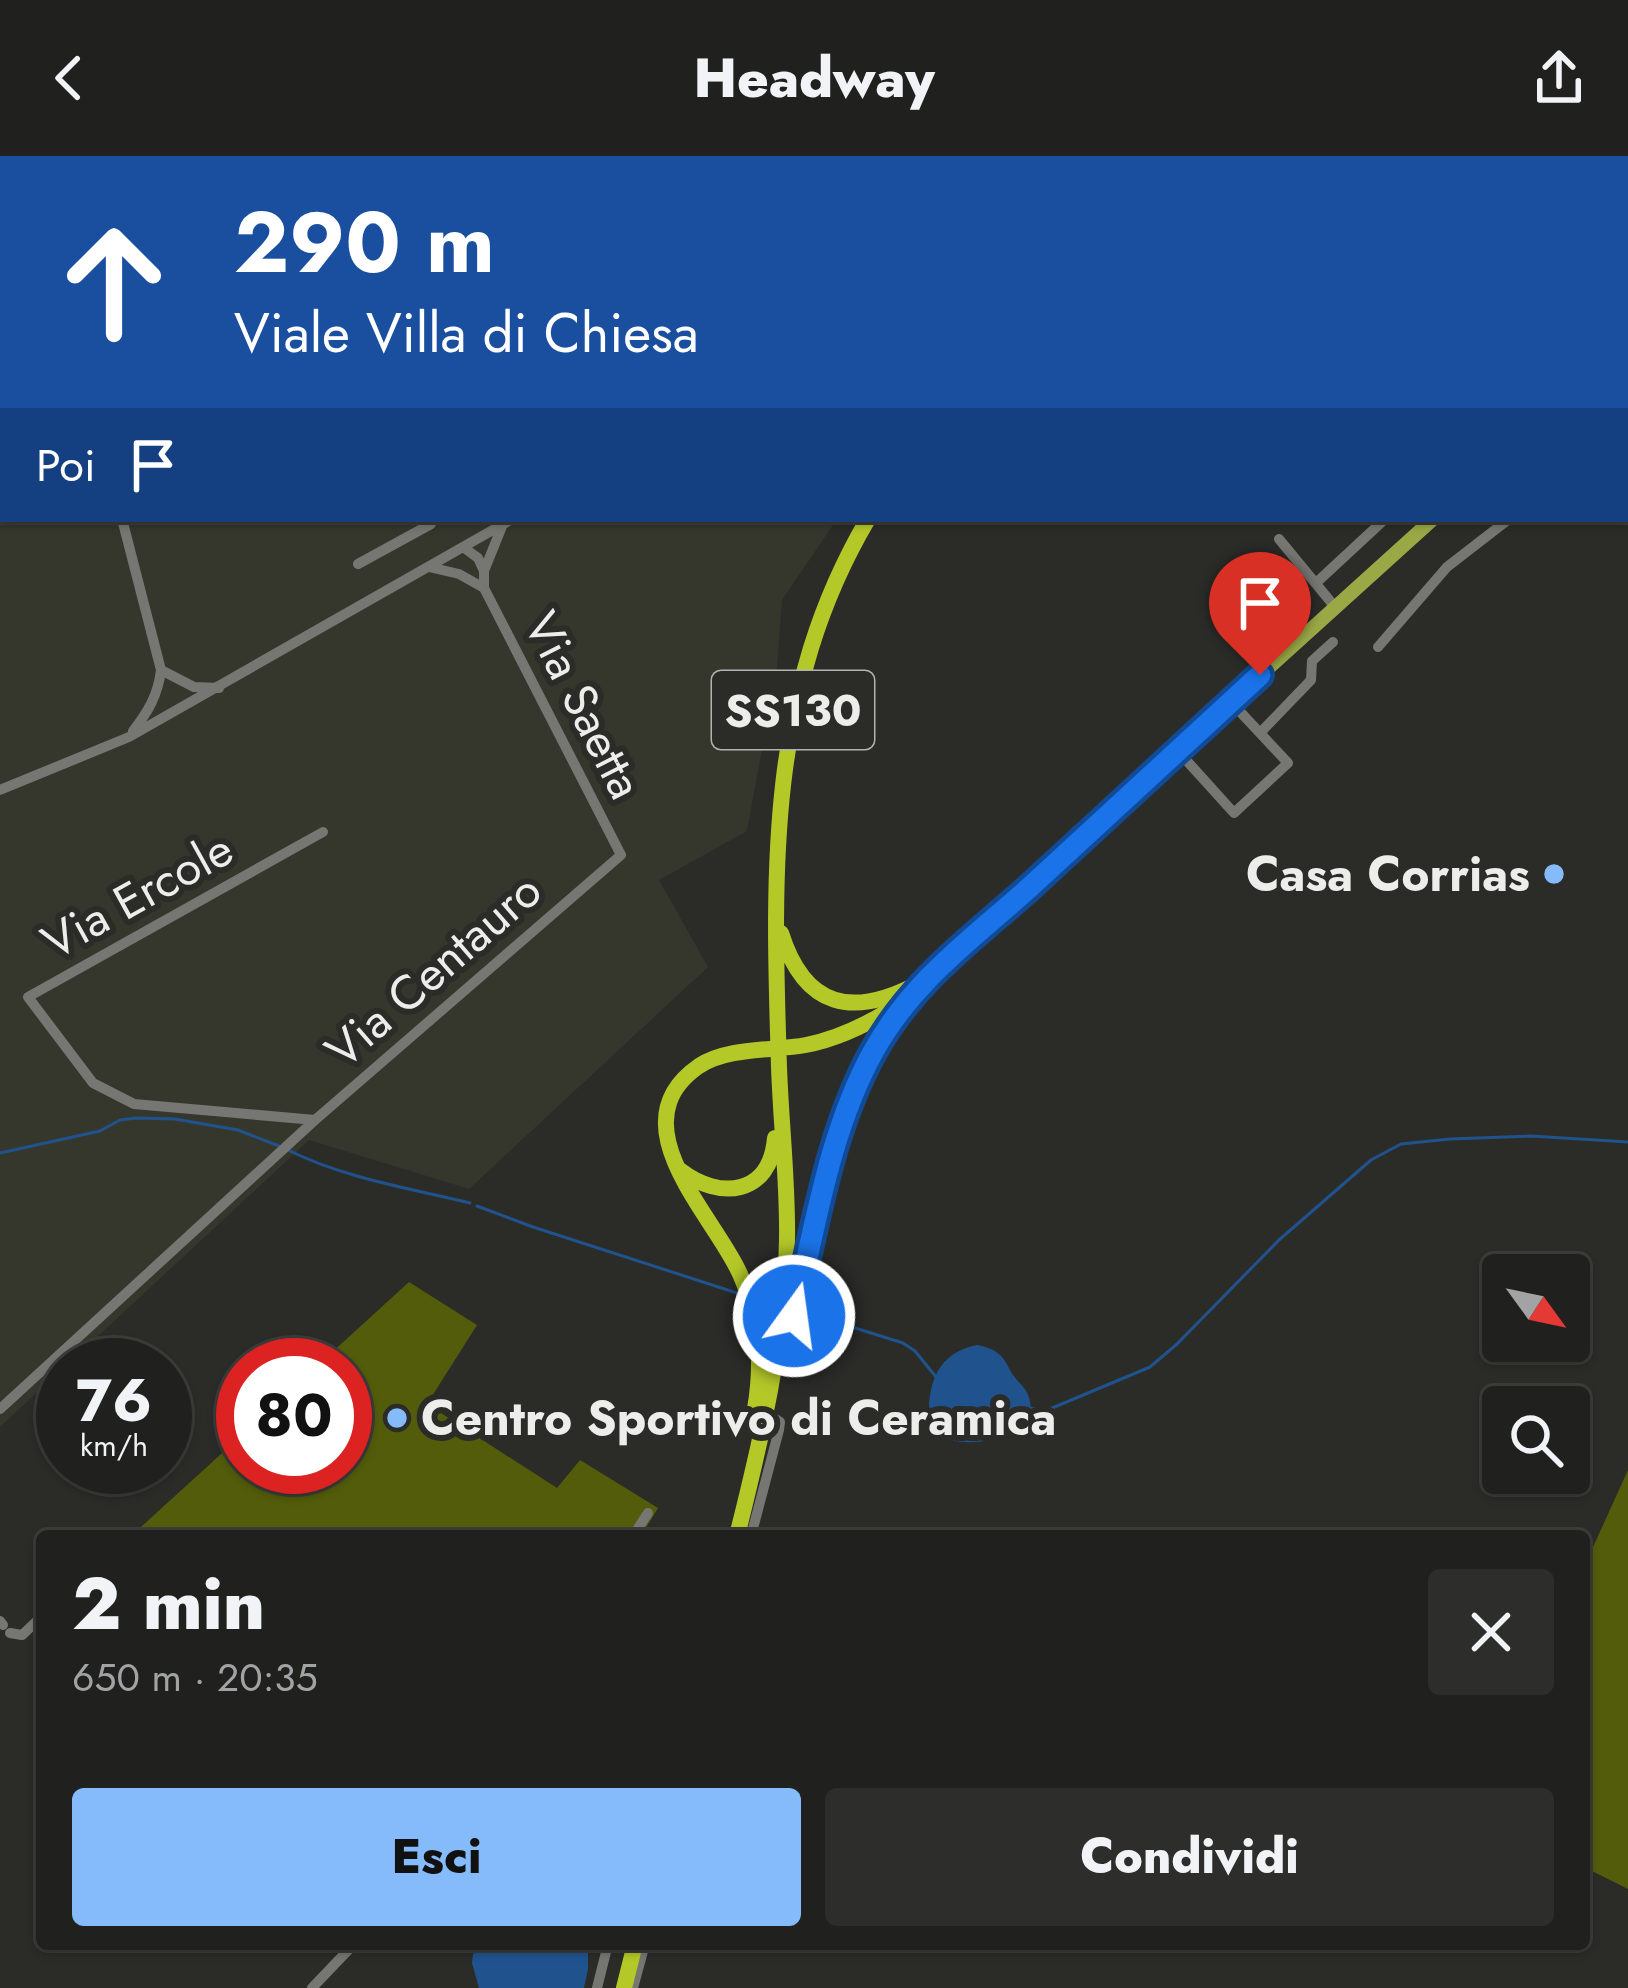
<!DOCTYPE html>
<html lang="it">
<meta charset="utf-8">
<style>
:root{--surface:#20211e;--page:#2d2e2b;--text:#f1f3f6;--muted:#a2a3a4;--line:#3d3e3c;--accent:#86bbfb}
body{margin:0;font-family:Jost,sans-serif;background:var(--page);color:var(--text);height:100vh;display:flex;flex-direction:column;font-size:45px;white-space:nowrap}
*{box-sizing:border-box;margin:0}
p{font-size:39px;color:var(--muted)}
.icon{flex:none;width:66px;height:66px;fill:none;stroke:currentColor;stroke-width:2;stroke-linecap:round;stroke-linejoin:round}
.map{position:relative;flex:1;overflow:hidden}
.side{position:absolute;left:36px;top:1374px;width:1554px;height:420px;display:flex;flex-direction:column;background:var(--surface);border-radius:12px;box-shadow:0 3px 9px #0004,0 0 0 3px var(--line)}
.side>*{flex:none}
.banner{position:absolute;left:0px;top:0px;width:1629px;height:366px;box-shadow:0 3px 9px #0004,0 0 0 3px var(--line);background:#1a4fa0;color:#fff;overflow:hidden}
.needle{width:78px;rotate:123deg}
.tools{position:absolute;left:1482px;top:1098px;display:grid;gap:24px}
.tools a{display:grid;place-items:center;width:108px;height:108px;border-radius:12px;background:var(--surface);box-shadow:0 3px 9px #0004,0 0 0 3px var(--line);font-size:60px}
.speed{position:absolute;left:36px;top:1182px;display:flex;gap:24px;font-size:60px;font-weight:700;text-align:center}
.speed>*{display:grid;place-content:center;width:156px;height:156px;border-radius:50%;background:var(--surface);box-shadow:0 3px 9px #0004,0 0 0 3px var(--line);line-height:1}
.speed small{font-size:30px;font-weight:400}
.speed .limit{border:18px solid #d22;background:#fff;color:#111}
.pin{position:absolute;display:grid;place-items:center;width:102px;height:102px;color:#fff;margin:-123px -51px;border-radius:50% 50% 50% 0;rotate:-45deg;box-shadow:0 0 12px #0007}
.pin .icon{rotate:45deg}
.me{position:absolute;width:132px;margin:-66px;rotate:14deg;stroke-linejoin:round;filter:drop-shadow(0 0 9px #0008)}
.turn{display:flex;align-items:center;gap:42px;height:252px;padding:0 36px;font-size:54px}
.turn .icon{width:156px;height:156px;stroke-width:2.5}
.turn b{display:block;font-size:84px;line-height:102px}
.then{display:flex;align-items:center;height:114px;padding:0 36px;background:#0003;gap:24px;font-size:45px}
.round{display:grid;place-items:center;flex:none;width:126px;height:126px;border-radius:12px;background:var(--page)}
.overview{display:flex;align-items:center;justify-content:space-between;height:204px;padding:0 36px}
h1{font-size:72px;font-weight:800;line-height:90px}
.button{display:flex;gap:24px;margin-top:auto;padding:24px 36px}
.button a{flex:1;height:138px;border-radius:12px;background:var(--accent);color:#111;font-size:48px;font-weight:800;line-height:138px;text-align:center}
.button a+a{background:var(--page);color:var(--text)}
header{display:flex;justify-content:space-between;align-items:center;height:156px;padding:0 36px;background:var(--surface);font-size:54px;font-weight:800}
.map>svg:first-child{display:block}
.built{fill:#35372d}
.green{fill:#525c0a}
.water{fill:#20538d}
.lines{fill:none;stroke-linecap:round;stroke-linejoin:round}
.stream{stroke:#20538d;stroke-width:3}
.minor{stroke:#767773;stroke-width:10}
.major{stroke:#9ba846;stroke-width:14}
.highway{stroke:#b4c828;stroke-width:16}
.route-casing{stroke:#114b97;stroke-width:30}
.route{stroke:#1a73e8;stroke-width:21}
.poi-dot{fill:#86bbfb;stroke:#2b2c28;stroke-width:4.5}
.labels{text-anchor:middle;stroke-width:12;stroke-linejoin:round;paint-order:stroke}
.shield{fill:#2b2c28;stroke:#b3b4b0;stroke-width:3}
.shield-label{font-size:45px;font-weight:bold;fill:#edeeeb}
.street-label{font-size:48px;fill:#edeeeb;stroke:#2b2c28}
.poi-label{font-size:48px;font-weight:bold;fill:#edeeeb;stroke:#2b2c28;text-anchor:end}
</style>
<header><svg class="icon" aria-label="back" viewBox="0 0 24 24"><path d="M15 5l-7 7 7 7"/></svg>Headway<svg class="icon" aria-label="share" viewBox="0 0 24 24"><path d="M12 15V3M7 8l5-5 5 5M5 13v7h14v-7"/></svg></header>
<div class="map">
<svg width="1628" height="1832" viewBox="0 0 1628 1832">
<rect width="100%" height="100%" fill="#2b2c28"/>
<path class="built" d="M0,0H629L631,3H3V363H837L782,444L777,510L747,675L659,724L708,811L469,1033L309,984L67,1209H63V1212L0,1271Z"/>
<path class="green" d="M409,1126L477,1169L427,1248L557,1332L580,1304L658,1352L641,1380H131L243,1278V1311H345V1209H318Z
M1628,1314V1733L1584,1711V1411Z"/>
<path class="water" d="M977,1189C997,1193 1003,1199 1011,1216C1016,1225 1025,1230 1028,1239C1044,1279 982,1290 955,1285C947,1283 937,1278 929,1274C927,1235 932,1198 977,1189Z
M483,1788H588V1813L584,1832H479L472,1807L473,1798L480,1794Z"/>
<g class="lines">
<path class="stream" d="M1056,0L1062,3
M288,994C344,1022 408,1032 470,1047
M0,997L100,975L120,964L136,962L175,963L238,974L279,990
M477,1050L533,1071L737,1137
M758,1143L777,1149
M804,1156L903,1187L915,1195L936,1221
M1029,1252L1045,1255L1150,1211L1177,1188L1279,1084L1371,1004L1401,988L1450,983L1531,980L1628,986"/>
<path class="minor" d="M60,3V0
M1133,3L1137,0
M1238,3L1244,0
M0,137L3,136
M1626,264L1628,262
M0,317H3
M122,363L161,514C158,539 148,556 133,575
M1279,383L1335,451
M463,391L478,402L484,415
M358,408L431,368L433,363
M1316,427L1385,363
M484,432V415L503,368
M1378,491L1447,411L1509,363
M161,514L194,531L219,532
M1260,577L1311,524L1312,505L1333,486
M1177,594L1234,657L1288,607L1231,546
M0,634L129,581L512,363
M315,964L134,948L93,927L28,841L323,676
M0,1253L315,964L621,699L484,432L459,418L429,411
M633,1380L648,1357
M751,1380L779,1274L780,1266L768,1258
M0,1465L3,1469
M10,1477L22,1479L42,1460
M312,1832L354,1788
M597,1832L608,1788
M633,1832L645,1788"/>
<path class="major" d="M1626,188L1628,187
M916,831L1433,363"/>
<path class="highway" d="M1208,0V3
M1080,3L1082,0
M781,777C805,853 853,862 919,827
M680,1014C720,1045 770,1039 775,982
M786,1190L831,1005L850,948L873,896L923,825
M755,1253C763,1207 759,1160 740,1118C714,1059 615,968 699,910C728,891 773,895 806,889C837,883 864,870 890,854
M737,1380C761,1284 785,1183 787,1084C788,1027 781,969 779,911C773,718 766,536 868,363
M624,1832L635,1788"/>
</g>
<g class="lines">
<g class="route-casing">
<path id="route" d="M794,1160C815,1072 829,976 873,896C913,824 971,784 1030,731C1107,661 1183,589 1260,519"/>
</g>
<use href="#route" class="route"/>
</g>
<g class="poi-dot">
<circle cx="1554" cy="718" r="12"/>
<circle cx="397" cy="1262" r="12"/>
</g>
<g class="labels">
<rect class="shield" x="712" y="515" width="162" height="78" rx="9"/>
<g class="shield-label">
<text x="793" y="570">SS130</text>
</g>
<g class="street-label">
<text transform="translate(584 549) rotate(63)" y="17">Via Saetta</text>
<text transform="translate(137 739) rotate(-29)" y="17">Via Ercole</text>
<text transform="translate(433 814) rotate(-41)" y="17">Via Centauro</text>
</g>
<g class="poi-label">
<text x="1530" y="735">Casa Corrias</text>
<text x="421" y="1279" text-anchor="start">Centro Sportivo di Ceramica</text>
</g>
</g>
</svg>
<div class="tools">
<a><svg class="needle" viewBox="-14 -14 28 28"><path d="M0-13l5 13h-10z" fill="#e53935"/><path d="M0 13l5-13h-10z" fill="#a2a3a4"/></svg></a>
<a><svg class="icon" aria-label="search" viewBox="0 0 24 24"><circle cx="10" cy="10" r="6"/><path d="M15 15l6 6"/></svg></a>
</div>
<div class="speed"><div>76<small>km/h</small></div><div class="limit">80</div></div>
<div class="pin" style="left:1260px;top:519px;background:#d93025"><svg class="icon" aria-label="arrive" viewBox="0 0 24 24"><path d="M6 21V4h12l-3 4 3 4H6"/></svg></div>
<svg class="me" style="left:794px;top:1160px" viewBox="-20 -20 40 40"><circle r="17" fill="#1a73e8" stroke="#fff" stroke-width="3"/><path d="M0-11L8 9 0 5-8 9z" fill="#fff"/></svg>
<div class="banner">
<div class="turn"><svg class="icon" aria-label="ahead" viewBox="0 0 24 24"><path d="M12 20V5M6 11l6-6 6 6"/></svg><div><b>290 m</b>Viale Villa di Chiesa</div></div>
<div class="then">Poi<svg class="icon" aria-label="arrive" viewBox="0 0 24 24"><path d="M6 21V4h12l-3 4 3 4H6"/></svg></div>
</div>
<section class="side">
<div class="overview"><div><h1>2 min</h1><p>650 m · 20:35</p></div><a class="round"><svg class="icon" aria-label="close" viewBox="0 0 24 24"><path d="M6 6l12 12M18 6L6 18"/></svg></a></div>
<div class="button"><a>Esci</a><a>Condividi</a></div>
</section>
</div>
